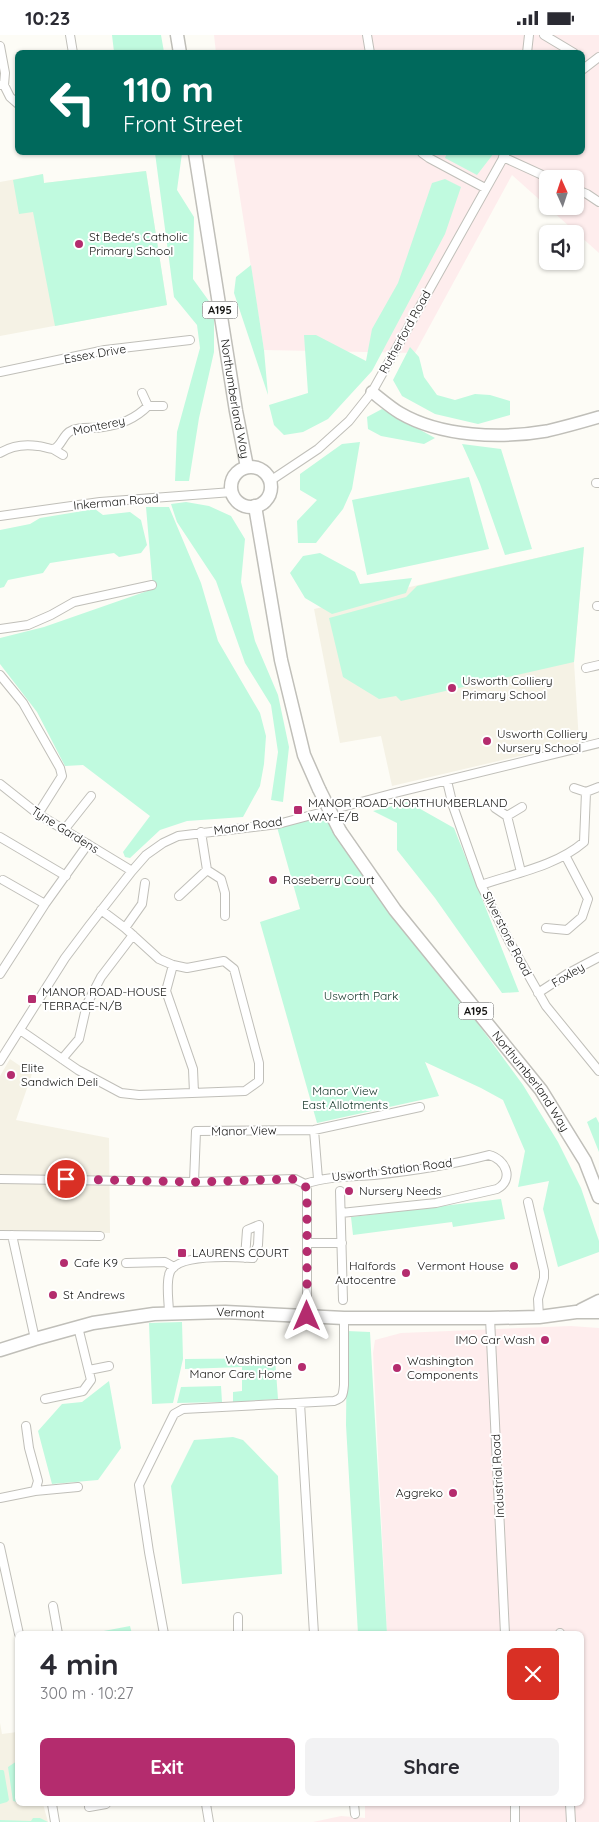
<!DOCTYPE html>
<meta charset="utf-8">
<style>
:root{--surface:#fff;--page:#f2f2f3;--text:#2b2b33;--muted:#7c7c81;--accent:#b42c6e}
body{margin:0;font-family:Quicksand,sans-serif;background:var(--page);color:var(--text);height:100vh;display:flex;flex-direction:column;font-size:19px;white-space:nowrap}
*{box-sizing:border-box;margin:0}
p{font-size:16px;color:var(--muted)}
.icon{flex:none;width:28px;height:28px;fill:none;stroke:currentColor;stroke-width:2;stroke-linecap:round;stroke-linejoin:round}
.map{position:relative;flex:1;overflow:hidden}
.details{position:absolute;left:15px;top:1596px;width:569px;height:175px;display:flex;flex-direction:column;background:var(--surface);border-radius:8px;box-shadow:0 1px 4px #0004}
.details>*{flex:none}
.banner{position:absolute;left:15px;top:15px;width:570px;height:105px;border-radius:8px;box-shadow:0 1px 4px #0004;background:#00695c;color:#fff;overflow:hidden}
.needle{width:32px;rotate:357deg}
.controls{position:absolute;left:539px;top:135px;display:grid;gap:10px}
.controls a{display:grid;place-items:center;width:45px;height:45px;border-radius:8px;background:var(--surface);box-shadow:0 1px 4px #0004;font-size:25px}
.pin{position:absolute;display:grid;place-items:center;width:42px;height:42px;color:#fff;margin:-21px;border:2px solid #fff;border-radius:50%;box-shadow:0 1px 5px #0007}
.me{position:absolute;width:55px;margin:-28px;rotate:0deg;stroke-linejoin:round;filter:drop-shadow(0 0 4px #0008)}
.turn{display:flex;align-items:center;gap:18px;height:105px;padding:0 25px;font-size:22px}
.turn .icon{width:65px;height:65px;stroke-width:2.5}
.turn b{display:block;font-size:35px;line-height:42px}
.round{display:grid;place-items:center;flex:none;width:52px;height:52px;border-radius:8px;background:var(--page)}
.head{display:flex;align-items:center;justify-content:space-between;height:85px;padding:0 25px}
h1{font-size:30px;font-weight:800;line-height:38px}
.cta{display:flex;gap:10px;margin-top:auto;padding:10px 25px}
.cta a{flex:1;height:58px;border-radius:8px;background:var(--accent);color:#fff;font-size:20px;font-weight:800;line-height:58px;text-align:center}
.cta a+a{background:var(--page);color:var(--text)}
.status{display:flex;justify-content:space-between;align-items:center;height:35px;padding:0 25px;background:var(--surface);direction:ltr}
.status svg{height:14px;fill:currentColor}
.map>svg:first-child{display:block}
.built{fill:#f5f2e5}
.industrial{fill:#feeded;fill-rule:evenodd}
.green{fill:#c0fadf}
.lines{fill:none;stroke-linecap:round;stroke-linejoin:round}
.street-casing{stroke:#c0bfb9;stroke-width:10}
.secondary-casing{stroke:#c0bfb9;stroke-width:14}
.primary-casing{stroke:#c0bfb9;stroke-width:15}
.street{stroke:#fff;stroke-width:8}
.secondary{stroke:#fff;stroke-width:11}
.primary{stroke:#fff;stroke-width:12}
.primary-bridge-casing{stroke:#c0bfb9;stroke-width:15;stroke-linecap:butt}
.primary-bridge{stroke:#fff;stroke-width:12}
.route{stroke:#b42c6e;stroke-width:9;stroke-dasharray:0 16.2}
.poi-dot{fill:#b42c6e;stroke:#fff;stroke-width:2}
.labels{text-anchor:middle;stroke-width:4;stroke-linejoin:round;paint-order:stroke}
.shield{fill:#fff;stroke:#5a5a59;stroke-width:1}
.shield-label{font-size:11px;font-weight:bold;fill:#141412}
.poi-label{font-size:12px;fill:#141412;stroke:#fff;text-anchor:start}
.street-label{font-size:12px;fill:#141412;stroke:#fff}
.park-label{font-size:12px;fill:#0f3124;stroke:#fff}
</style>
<div class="status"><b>10:23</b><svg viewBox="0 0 49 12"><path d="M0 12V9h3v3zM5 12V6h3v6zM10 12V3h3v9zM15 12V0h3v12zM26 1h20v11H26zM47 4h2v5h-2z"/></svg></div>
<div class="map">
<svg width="599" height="1787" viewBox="0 0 599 1787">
<rect width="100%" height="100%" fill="#fdfcf6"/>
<path class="built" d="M146,136L167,270L0,301V147L43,139L44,148Z
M584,512L574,627L579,707L392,751L381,701L340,708L314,574Z
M10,1024L32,1039L16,1085L109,1103L110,1198L0,1196V1041Z
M0,1688L2,1699L17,1697L18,1769H43L48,1787H0Z"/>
<path class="industrial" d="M214,0H599V218L512,140L415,318L264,315L233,118H582V18H216ZM548,144H575V171H548Z
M571,1291L599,1293V1787H313L341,1781L365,1783V1769H581V1599H387L373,1318L375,1305L401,1298Z"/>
<path class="green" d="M112,0H161L164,17H114Z
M155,118H182L177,155L194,182L193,244L214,273V317L199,383L189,446H175L177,397L200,313L197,290L174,262Z
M447,118H494L477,140L445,123Z
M146,136L167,270L55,291L33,177L19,179L13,145L43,139L44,148Z
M445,144L461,152L445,199L372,336L328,384L303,397L284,400L274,390L269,370L308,358L304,300H316L366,326L372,294L398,248L432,148Z
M251,230L264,315L268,360L234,258L236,242Z
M410,312L419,322L424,342L437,360L455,365L475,359L490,360L510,366V380L478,389L435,379L402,361L393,345Z
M382,374L435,403L424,409L381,401L368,394L367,382Z
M360,407L352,454L343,474L316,508H298L297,486L317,465L300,455V439L342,409Z
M462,409L501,414L532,514L505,520L480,449Z
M469,442L489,514L367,540L352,465Z
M186,467L209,471L231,481L245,504L241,547L255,606L278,660L289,712L283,767L271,765L278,717L271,670L245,628L216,546L177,487L171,469Z
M146,472H169L201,548L218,606L260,678L266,701L264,729L260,751L243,782L187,786L160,795L130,823L125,822L123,817L150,781L83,730L65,731L37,677L0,629V603L44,592L153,554Z
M95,474L103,480L130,477L141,485L147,510L141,518L119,522L114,518L50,528L43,538L8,545L4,552L0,553V495L30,489L40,483Z
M584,512L574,627L401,666L396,661L379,664L343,642L329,583L406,562L417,551Z
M320,518L355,537L360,549L412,543L406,558L332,579L305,563L290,538L303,521Z
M408,767L454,793L519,957L502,958L435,863L397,815V788L373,776Z
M322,776L523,1050L558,1107L581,1153L599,1206V1217L558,1232L543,1174L549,1146L518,1152L525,1116L503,1065L481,1053L425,1027L439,1061L317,1088L260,887L300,874L277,792Z
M596,1082L599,1088V1117L587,1087Z
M501,1164L505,1184L453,1192L452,1187L353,1200L351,1182Z
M182,1287L183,1324L173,1368L152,1369L149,1288Z
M347,1296L370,1297L387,1599H358L346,1390Z
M275,1323L278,1364L233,1367V1357L242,1356V1332L185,1334V1324Z
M109,1346L121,1413L98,1445L52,1449L38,1396L62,1369L82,1367Z
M221,1351L222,1367L177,1368L181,1352Z
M233,1402L243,1405L278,1441L282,1539L182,1549L171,1451L194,1405Z
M130,1591L132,1599H88Z
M17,1726V1767L13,1766L8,1732Z
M0,1735H3L4,1736L9,1765L7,1767L0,1769Z
M33,1783H40L48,1787H0V1785L31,1786Z"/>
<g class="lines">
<g class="street-casing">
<path id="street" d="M70,0L73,18
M367,0L370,18
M544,0L574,18
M0,11L5,38L4,50
M527,18L529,0
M582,35L599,22
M0,50H4L10,62L18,69
M422,118L429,123L485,153
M503,122L551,144
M575,154L587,159L599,167
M0,337L105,315L190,305
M142,358L148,371H163
M53,414L63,420
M0,418C11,411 25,409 38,411C42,411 49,414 53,414C60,413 63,401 69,397C78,391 92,394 103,392C120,390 136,383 148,371
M270,446L318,414L349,386L372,357L506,118
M596,448H599
M0,481L100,467L232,457
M597,571H599
M0,594L28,590L51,580L74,567L152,550
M586,633L599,630
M0,640L23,668L60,733L62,741L38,779
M447,746L453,771L481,850L509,906L546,971L599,1036
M0,749L38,779L132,836
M574,753L586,757L599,752
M495,773L507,781L522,772
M507,781L521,837
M64,795L91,761
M201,797L207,835L221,844L225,858V881
M0,802L66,841
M3,845L45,869
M481,850C516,838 556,831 584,807L586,757
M179,861L207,835
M125,893L142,869L145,848
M546,893L567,895L582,882L588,864L565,820
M173,930L166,956L193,1034L194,1058
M0,939L45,869L88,809
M538,958L567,939L599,922
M20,995L78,1035L121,1058L139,1060L245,1056L259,1046V1028L234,934L224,926L187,933L173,930L159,924L125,893L101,875
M62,1024L79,1004L87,969L101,942L133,900
M0,1026L65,923L89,891L132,836L146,820L163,808L178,801L278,789L391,759L599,708
M314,1095L318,1144
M0,1144L194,1147L295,1144L305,1149
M194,1147L196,1096L314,1095L420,1072
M305,1149C328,1141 351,1142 374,1140C413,1136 451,1130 489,1120C505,1124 515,1144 497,1154L436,1168L341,1178
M305,1149L307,1155V1281
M340,1156L343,1265
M528,1167L544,1236V1243L538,1264L539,1282
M0,1200L100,1201
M12,1200L35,1304
M307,1208H342
M126,1228L165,1227L174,1232
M169,1279C169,1267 166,1252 169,1240C173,1218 235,1222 253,1223L258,1210L259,1190L247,1195L245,1223
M490,1283L505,1599
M89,1335L109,1331
M45,1364L83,1356L91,1345L78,1292
M300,1368L314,1599
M35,1456L78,1452
M0,1463L35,1456L38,1446L29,1413L26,1391
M0,1512L19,1599
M53,1571L58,1599
M238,1582V1599
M560,1598V1599
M164,1599L149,1517L139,1450L174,1379L183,1374L334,1366C343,1363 343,1360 344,1350V1283
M52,1769L55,1787
M89,1769V1772L106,1769
M206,1769L209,1787
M354,1769L355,1779
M515,1769V1787
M570,1769L571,1787"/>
</g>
<g class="secondary-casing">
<path id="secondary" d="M372,357C381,364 390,372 400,378C441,402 501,404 547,396C564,392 582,387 599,382"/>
</g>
<g class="primary-casing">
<g id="primary">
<path d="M177,0L180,18"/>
<path id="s1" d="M195,118L236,376L247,432"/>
<circle cx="251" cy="452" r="20"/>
<path d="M255,471L281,625L304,720L319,754"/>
<path id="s2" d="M340,796L395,875L541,1055L585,1126L599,1162"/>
<path d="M581,1275L599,1266"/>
<path id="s3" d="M0,1315L35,1304L93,1288L154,1279L225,1277L344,1283H490L539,1282L576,1277H599"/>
</g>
</g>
<use href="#street" class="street"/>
<use href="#secondary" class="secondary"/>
<use href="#primary" class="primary"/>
<g class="primary-bridge-casing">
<path id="primary-bridge" d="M319,754L340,796"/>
</g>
<use href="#primary-bridge" class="primary-bridge"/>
</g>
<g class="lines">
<path class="route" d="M66,1144L194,1147L295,1144C302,1146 305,1148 307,1156V1281"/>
</g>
<g class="poi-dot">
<circle cx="79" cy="209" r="5"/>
<circle cx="452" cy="653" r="5"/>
<circle cx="487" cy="706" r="5"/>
<rect x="293" y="770" width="10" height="10" rx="2.5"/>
<circle cx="273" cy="845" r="5"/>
<rect x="27" y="959" width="10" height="10" rx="2.5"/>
<circle cx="11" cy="1040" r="5"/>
<circle cx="349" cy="1156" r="5"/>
<rect x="177" y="1213" width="10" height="10" rx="2.5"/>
<circle cx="64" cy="1228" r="5"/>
<circle cx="514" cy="1231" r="5"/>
<circle cx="406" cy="1238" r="5"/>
<circle cx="53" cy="1260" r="5"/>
<circle cx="545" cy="1305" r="5"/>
<circle cx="302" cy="1332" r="5"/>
<circle cx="397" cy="1333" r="5"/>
<circle cx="453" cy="1458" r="5"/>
</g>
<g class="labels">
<g class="shield">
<rect x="202.5" y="266.5" width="35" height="17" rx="4"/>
<rect x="458.5" y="967.5" width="35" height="17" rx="4"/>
</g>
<g class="shield-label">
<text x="220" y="279">A195</text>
<text x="476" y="980">A195</text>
</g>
<g class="poi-label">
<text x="89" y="206">St Bede's Catholic<tspan x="89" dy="14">Primary School</tspan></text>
<text x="462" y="650">Usworth Colliery<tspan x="462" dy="14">Primary School</tspan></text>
<text x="497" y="703">Usworth Colliery<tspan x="497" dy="14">Nursery School</tspan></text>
<text x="308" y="772">MANOR ROAD-NORTHUMBERLAND<tspan x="308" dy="14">WAY-E/B</tspan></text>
<text x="283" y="849">Roseberry Court</text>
<text x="42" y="961">MANOR ROAD-HOUSE<tspan x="42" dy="14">TERRACE-N/B</tspan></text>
<text x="21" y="1037">Elite<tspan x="21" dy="14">Sandwich Deli</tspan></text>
<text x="359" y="1160">Nursery Needs</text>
<text x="192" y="1222">LAURENS COURT</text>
<text x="74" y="1232">Cafe K9</text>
<text x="396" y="1235" text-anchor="end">Halfords<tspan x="396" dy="14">Autocentre</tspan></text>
<text x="504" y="1235" text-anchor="end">Vermont House</text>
<text x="63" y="1264">St Andrews</text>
<text x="535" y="1309" text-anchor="end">IMO Car Wash</text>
<text x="292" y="1329" text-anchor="end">Washington<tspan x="292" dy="14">Manor Care Home</tspan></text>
<text x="407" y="1330">Washington<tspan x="407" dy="14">Components</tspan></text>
<text x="443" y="1462" text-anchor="end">Aggreko</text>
</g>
<g class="street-label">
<text transform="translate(405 297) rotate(-61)" y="4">Rutherford Road</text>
<text transform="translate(95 319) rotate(-10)" y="4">Essex Drive</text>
<text dy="4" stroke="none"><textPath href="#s1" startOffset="249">Northumberland Way</textPath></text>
<text transform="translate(99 391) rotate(-12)" y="4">Monterey</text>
<text transform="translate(116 467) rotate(-5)" y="4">Inkerman Road</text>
<text transform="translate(248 791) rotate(-8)" y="4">Manor Road</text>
<text transform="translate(65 795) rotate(32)" y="4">Tyne Gardens</text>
<text transform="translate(507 899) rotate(63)" y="4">Silverstone Road</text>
<text transform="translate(568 940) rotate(-31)" y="4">Foxley</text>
<text dy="4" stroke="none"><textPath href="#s2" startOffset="315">Northumberland Way</textPath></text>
<text transform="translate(244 1096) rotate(-1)" y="4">Manor View</text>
<text transform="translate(392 1135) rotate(-7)" y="4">Usworth Station Road</text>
<text dy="4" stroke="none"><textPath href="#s3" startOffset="245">Vermont</textPath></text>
<text transform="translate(498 1441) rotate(-93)" y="4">Industrial Road</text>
</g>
<g class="park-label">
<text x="361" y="965">Usworth Park</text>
<text x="345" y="1060">Manor View<tspan x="345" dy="14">East Allotments</tspan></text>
</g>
</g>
</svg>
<div class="controls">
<a><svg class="needle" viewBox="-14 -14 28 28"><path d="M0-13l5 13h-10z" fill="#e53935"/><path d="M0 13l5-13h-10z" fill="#7c7c81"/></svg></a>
<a><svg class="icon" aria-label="sound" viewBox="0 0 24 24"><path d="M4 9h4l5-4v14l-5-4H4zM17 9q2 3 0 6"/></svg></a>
</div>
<div class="pin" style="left:66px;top:1144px;background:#d93025"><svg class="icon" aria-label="arrive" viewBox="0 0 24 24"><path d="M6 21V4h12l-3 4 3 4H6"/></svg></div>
<svg class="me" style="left:307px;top:1281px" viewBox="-20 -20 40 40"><path d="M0-17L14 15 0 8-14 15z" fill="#b42c6e" stroke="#fff" stroke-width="4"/></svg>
<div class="banner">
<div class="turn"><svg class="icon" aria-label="left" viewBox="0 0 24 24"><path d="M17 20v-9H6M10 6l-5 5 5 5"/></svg><div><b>110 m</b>Front Street</div></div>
</div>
<section class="details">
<div class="head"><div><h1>4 min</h1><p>300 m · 10:27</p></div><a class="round" style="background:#d93025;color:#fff"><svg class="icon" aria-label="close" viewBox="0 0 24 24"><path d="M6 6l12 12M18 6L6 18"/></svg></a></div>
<div class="cta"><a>Exit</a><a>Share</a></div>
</section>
</div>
